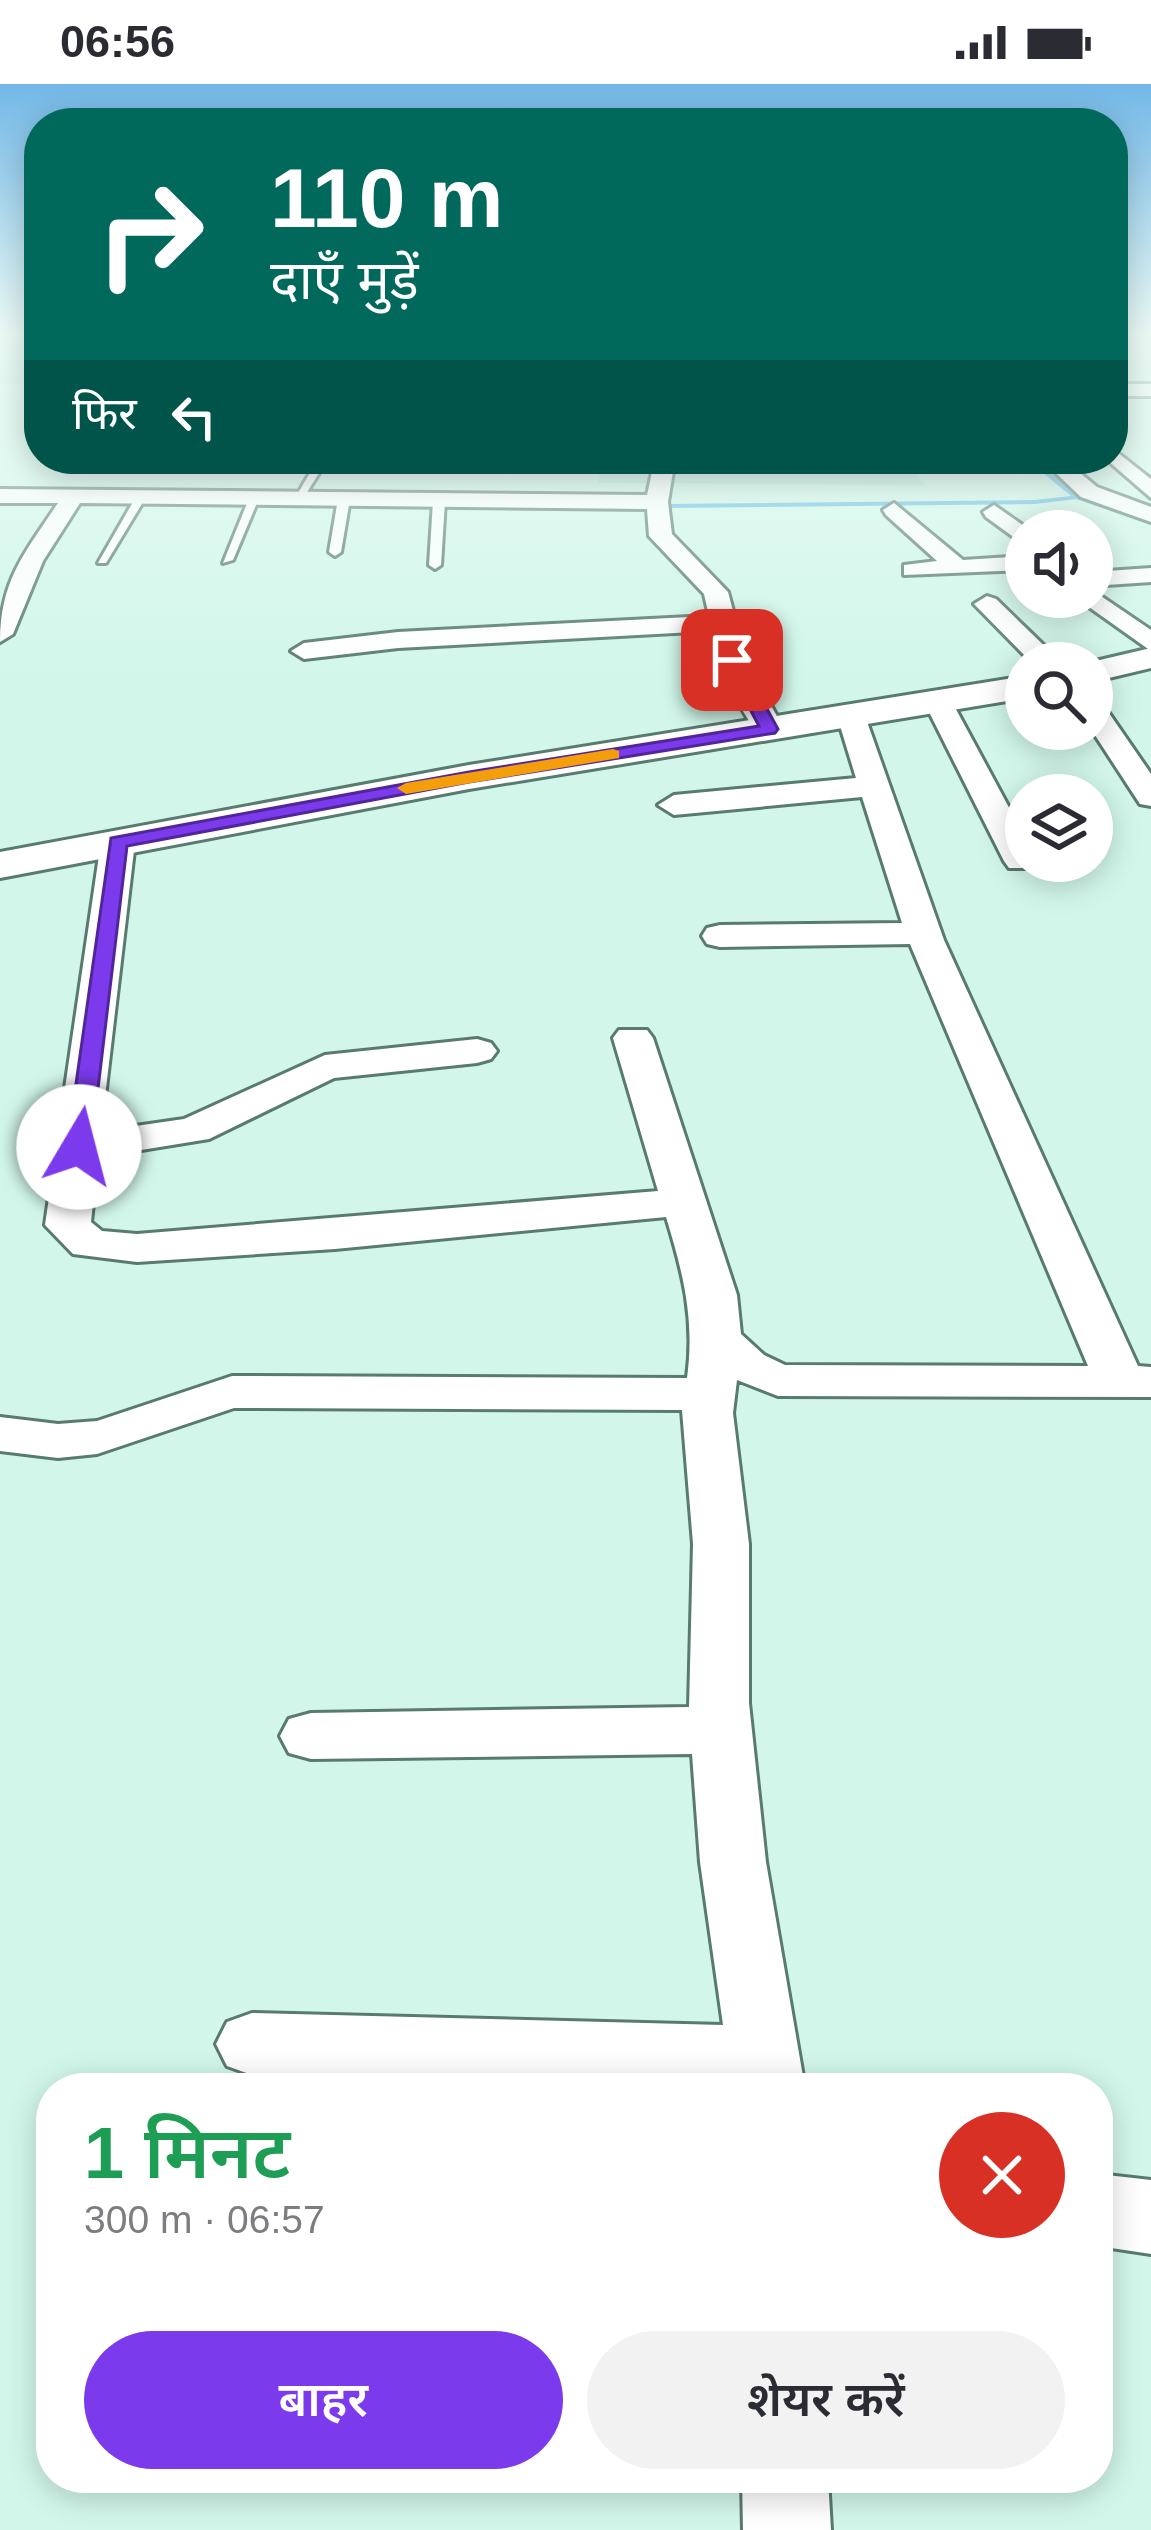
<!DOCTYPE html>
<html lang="hi">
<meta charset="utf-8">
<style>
:root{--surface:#fff;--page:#f2f2f3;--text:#2b2b33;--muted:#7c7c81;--accent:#7c3aed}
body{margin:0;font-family:Arial,"Noto Sans Devanagari",sans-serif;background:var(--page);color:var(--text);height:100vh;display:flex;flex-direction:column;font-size:45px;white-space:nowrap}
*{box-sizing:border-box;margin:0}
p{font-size:39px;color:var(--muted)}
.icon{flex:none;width:66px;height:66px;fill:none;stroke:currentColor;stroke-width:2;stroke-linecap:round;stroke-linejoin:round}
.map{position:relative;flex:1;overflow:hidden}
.side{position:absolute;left:36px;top:1989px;width:1077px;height:420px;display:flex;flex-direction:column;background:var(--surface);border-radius:48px;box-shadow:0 6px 30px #0003}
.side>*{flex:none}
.hud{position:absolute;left:24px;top:24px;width:1104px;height:366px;border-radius:48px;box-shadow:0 6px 30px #0003;background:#00695c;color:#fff;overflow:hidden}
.buttons{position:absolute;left:1005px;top:426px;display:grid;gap:24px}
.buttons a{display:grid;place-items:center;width:108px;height:108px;border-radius:50%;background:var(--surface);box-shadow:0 6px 30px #0003;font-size:60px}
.pin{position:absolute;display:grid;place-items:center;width:102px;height:102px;color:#fff;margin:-51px;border-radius:24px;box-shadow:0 6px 18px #0006}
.me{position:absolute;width:132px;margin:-66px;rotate:8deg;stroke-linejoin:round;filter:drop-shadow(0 0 9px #0008)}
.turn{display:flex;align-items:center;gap:42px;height:252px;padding:0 48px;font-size:54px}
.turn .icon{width:156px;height:156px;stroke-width:2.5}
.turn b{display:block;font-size:84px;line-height:102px}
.then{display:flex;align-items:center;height:114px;padding:0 48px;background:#0003;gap:24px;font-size:45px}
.round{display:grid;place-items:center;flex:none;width:126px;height:126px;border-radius:63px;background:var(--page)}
.summary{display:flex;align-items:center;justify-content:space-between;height:204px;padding:0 48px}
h1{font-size:72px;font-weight:600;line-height:90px;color:#1e9e55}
.primary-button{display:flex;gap:24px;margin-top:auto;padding:24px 48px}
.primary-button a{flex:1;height:138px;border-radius:72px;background:var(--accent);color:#fff;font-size:48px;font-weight:600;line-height:138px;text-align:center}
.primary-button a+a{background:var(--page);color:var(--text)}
.status{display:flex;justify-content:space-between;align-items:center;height:84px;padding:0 60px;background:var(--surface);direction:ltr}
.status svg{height:33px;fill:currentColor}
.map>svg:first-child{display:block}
.built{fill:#bfeddd}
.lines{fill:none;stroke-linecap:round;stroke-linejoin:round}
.stream{fill:#62bde5;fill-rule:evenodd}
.service-casing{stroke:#597a6f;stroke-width:6}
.minor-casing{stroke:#597a6f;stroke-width:6}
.tertiary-casing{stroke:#597a6f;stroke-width:6}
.service{fill:#fff;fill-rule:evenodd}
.minor{fill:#fff;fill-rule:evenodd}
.tertiary{fill:#fff;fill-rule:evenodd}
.route{fill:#7c3aed;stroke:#51269a;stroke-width:3}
.slow{fill:#f59e0b}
</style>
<div class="status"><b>06:56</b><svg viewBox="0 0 49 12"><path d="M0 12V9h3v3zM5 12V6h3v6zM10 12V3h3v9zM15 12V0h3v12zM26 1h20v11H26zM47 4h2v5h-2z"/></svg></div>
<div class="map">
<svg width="1151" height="2446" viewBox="0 0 1151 2446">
<rect width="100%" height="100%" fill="#d2f7ea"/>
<path class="built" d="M0,252H39V301L0,300Z
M604,375H901L926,401L598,399Z"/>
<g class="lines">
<path class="stream" d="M1026,375H1033L1079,412L1151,437V441L1076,415L1035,420L666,424L663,422L666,420L1035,416L1071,412Z"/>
<g class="service-casing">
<path id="service" d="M318,375H328L302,416H294Z
M137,411L146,413L106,479H98Z
M250,412L259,414L233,476L223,479Z
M344,412L350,415L341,468L335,472L329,468L338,415Z
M439,414L445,417L441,481L435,485L429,481L433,417Z"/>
</g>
<g class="minor-casing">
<path id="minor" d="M1113,300H1151V312H1113Z
M1113,365L1151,395V414L1106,375H1113Z
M655,375H675L668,418L672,450L728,508L746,576L784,645L779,651L769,654C744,648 718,572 712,547L398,564L304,575L291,567L304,559L398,548L709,532L704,510L649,452L647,425L80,419L43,477L13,550L0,558C0,496 25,469 58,419H0V405L647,411Z
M1041,375H1063L1097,403L1151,423V438L1081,413Z
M894,419L963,476L1026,472V486L904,491V481L937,477L886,431L883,426Z
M994,421L1031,447H1026V462L986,433L983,428Z
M1151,484V498L1092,502V488Z
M1092,506L1151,546V567L1082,518L1078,513H1092Z
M987,512L996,515L1062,579H1032L974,520Z
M938,609L952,618L1026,755V777H1038L1033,784H1009L1004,777L924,618Z
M1092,616L1102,619L1151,690V722L1140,720L1091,645Z
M851,623L865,632L944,856L1138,1282L1151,1283V1313L778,1312L737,1296L733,1329L749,1460V1619L766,1778L805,2004L252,1991L227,1982L216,1960L227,1938L252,1929L723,1941L700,1778L692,1670L311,1675L289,1669L280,1652L289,1635L311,1629L689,1623L693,1460L682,1326L234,1324L97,1370L58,1374L0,1367V1333L58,1340L97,1337L232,1292L687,1294C695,1235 683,1189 666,1133L335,1165L137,1178L73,1170L45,1141L101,758L118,748L135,758L101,1047L184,1035L325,971L477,955L491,959L497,967L491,975L477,979L334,994L209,1055L98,1073L91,1138L102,1147L137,1150L658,1107L613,954L619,946H647L653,954L737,1211L741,1250L764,1271L785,1281L1088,1282L910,860L720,863L707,860L702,852L707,844L720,841L902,839L862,713L674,731L658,721L674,711L856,694L837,632Z
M1098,2090L1151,2096V2170L1098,2162Z
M742,2394H828L831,2446H743Z"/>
</g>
<g class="tertiary-casing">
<path id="tertiary" d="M1151,564V584L1092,598V579H1087Z
M1026,592V614L469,705L0,794V768L469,681Z"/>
</g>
<use href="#service" class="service"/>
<use href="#minor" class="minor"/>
<use href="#tertiary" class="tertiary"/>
</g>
<linearGradient id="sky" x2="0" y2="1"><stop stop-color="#72b8e7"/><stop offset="0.42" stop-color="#ebfbf6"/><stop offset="1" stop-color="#ebfbf6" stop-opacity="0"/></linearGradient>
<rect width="1151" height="594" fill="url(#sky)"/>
<path class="route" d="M732,571L740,576L778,645L775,649L469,698L127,762L91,1063L88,1068H71L67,1063L111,754L469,688L759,642L724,576Z"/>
<path class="slow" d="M613,665L619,667V674L406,710L397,704L406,699Z"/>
</svg>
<div class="buttons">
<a><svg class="icon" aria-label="sound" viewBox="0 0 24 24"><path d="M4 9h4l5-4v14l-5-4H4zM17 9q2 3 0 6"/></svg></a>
<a><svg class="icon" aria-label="search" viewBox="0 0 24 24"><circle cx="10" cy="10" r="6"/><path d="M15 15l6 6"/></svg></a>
<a><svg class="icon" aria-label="layers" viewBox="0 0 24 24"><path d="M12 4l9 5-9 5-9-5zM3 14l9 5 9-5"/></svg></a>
</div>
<div class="pin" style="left:732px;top:576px;background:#d93025"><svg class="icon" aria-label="arrive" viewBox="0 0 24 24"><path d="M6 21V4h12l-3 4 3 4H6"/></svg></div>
<svg class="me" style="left:79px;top:1063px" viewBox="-20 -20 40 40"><circle r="19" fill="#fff"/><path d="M0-13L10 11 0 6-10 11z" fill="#7c3aed"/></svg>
<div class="hud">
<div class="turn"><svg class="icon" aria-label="right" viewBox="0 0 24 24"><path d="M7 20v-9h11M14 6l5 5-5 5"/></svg><div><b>110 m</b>दाएँ मुड़ें</div></div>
<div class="then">फिर<svg class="icon" aria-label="left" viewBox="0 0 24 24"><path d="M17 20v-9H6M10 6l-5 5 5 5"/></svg></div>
</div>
<section class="side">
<div class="summary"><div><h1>1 मिनट</h1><p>300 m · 06:57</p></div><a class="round" style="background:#d93025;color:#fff"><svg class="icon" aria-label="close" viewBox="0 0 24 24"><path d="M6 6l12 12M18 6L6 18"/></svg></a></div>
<div class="primary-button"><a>बाहर</a><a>शेयर करें</a></div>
</section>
</div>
